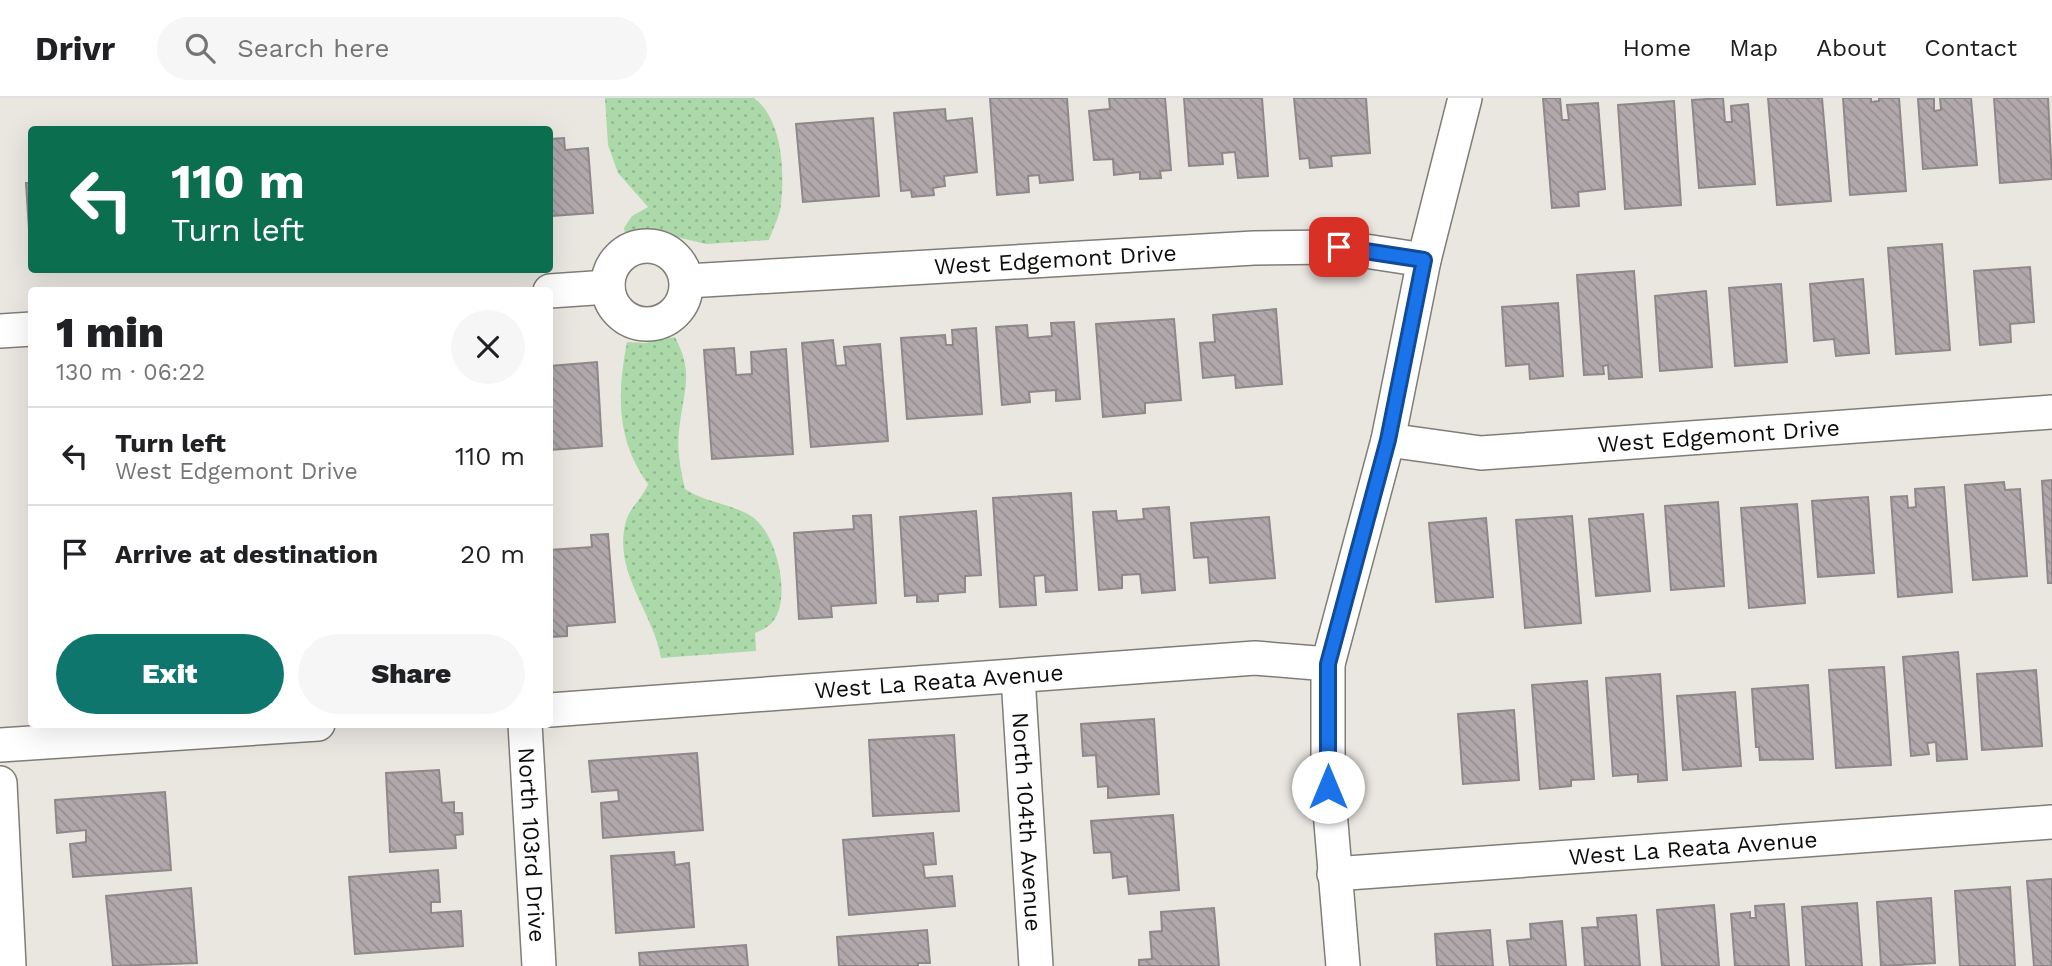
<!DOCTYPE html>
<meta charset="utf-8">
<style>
:root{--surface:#fff;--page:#f6f6f6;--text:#202124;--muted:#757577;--line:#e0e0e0;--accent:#0f766e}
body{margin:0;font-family:"Work Sans",sans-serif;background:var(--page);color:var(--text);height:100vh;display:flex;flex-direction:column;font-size:26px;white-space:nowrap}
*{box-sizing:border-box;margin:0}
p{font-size:23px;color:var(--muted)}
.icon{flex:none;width:38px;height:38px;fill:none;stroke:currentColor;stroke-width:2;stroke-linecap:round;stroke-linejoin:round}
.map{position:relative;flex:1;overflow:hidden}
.drawer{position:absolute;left:28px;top:189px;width:525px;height:441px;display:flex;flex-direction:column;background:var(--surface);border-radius:7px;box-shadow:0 7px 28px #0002}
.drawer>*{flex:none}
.banner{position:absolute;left:28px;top:28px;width:525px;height:147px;border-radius:7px;box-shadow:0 7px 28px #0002;background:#0b6e4f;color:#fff;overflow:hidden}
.pin{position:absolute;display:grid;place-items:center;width:60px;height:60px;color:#fff;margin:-30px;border-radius:14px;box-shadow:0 4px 10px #0006}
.me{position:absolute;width:77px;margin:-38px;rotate:0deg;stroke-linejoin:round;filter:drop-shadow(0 0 5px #0008)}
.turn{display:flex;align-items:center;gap:24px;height:147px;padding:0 28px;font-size:32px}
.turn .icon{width:91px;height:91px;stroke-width:2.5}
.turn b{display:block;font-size:49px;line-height:60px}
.round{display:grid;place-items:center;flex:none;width:74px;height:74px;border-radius:37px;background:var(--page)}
.summary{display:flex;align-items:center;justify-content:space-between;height:119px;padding:0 28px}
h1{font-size:42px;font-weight:800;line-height:52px}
.cta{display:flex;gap:14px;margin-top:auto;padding:14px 28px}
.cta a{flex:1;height:80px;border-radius:42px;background:var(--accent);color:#fff;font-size:28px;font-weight:800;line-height:80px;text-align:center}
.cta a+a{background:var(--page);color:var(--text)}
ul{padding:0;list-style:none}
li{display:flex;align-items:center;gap:21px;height:98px;padding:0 28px;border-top:2px solid var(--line)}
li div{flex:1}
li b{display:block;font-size:26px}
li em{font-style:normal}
header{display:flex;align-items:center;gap:42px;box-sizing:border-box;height:98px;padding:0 35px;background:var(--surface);border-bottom:2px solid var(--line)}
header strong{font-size:33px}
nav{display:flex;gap:38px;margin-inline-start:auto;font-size:24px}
.search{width:490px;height:63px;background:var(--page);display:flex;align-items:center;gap:18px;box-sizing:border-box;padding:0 24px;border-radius:38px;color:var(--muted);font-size:26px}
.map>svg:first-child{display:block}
.grass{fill:url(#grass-dots)}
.building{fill:url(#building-back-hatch);stroke:#8f888a;stroke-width:2}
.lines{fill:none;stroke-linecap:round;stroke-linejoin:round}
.street-casing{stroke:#807d77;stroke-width:36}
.street{stroke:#fff;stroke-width:33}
.route-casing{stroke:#114b97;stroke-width:18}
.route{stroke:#1a73e8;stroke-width:12}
.labels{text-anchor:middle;stroke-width:6;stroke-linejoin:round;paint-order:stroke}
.street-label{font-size:23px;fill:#0d0c0a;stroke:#fff}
</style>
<header>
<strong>Drivr</strong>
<div class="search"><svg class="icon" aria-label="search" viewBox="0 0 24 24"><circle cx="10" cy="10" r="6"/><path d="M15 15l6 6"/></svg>Search here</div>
<nav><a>Home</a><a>Map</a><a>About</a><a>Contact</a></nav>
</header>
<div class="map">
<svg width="2052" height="868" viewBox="0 0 2052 868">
<defs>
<pattern id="grass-dots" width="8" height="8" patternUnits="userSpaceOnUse" patternTransform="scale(1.75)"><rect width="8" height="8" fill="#acd9a9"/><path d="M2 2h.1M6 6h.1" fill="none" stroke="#93b990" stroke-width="1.8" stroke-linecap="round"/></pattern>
<pattern id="building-back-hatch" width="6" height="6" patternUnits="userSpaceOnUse" patternTransform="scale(1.75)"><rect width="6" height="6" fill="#b0a8ab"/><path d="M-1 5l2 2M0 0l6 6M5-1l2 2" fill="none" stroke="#968f92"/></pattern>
</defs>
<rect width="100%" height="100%" fill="#eae7e1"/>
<path class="grass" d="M605,0H754C782,21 785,72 781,106C780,118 773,130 769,142L706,146L651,133L625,135L624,130L632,118L648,109L618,75L608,47Z
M675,239C693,274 685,287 680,325C676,348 680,369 685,391C706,405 730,405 751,418C776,434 790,493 776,519C771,528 764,531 755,535L756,553L661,560C653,513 612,474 626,423C630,409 643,400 648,386C616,342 617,295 627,244L644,245Z"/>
<path class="building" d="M990,0H1067L1073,82L1040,85L1039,77L1028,78L1029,94L997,97Z
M1109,0H1165L1171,72L1160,73L1161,80L1140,81V74L1114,77L1113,61L1094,62L1089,13L1110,11Z
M1184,0H1262L1268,78L1238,80L1235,54L1222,55L1223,66L1189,68Z
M1294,0H1366L1370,55L1331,58L1332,68L1310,70L1309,60L1300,61Z
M1543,0H1560L1562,22H1569L1567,7L1598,5L1605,91L1578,94L1579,108L1552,110Z
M1723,0L1725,24H1732L1731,8L1748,6L1755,86L1699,90L1692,2Z
M1768,0H1822L1831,103L1777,107Z
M1843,0H1871V4L1879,3V0H1899L1906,93L1850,97Z
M1934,0V13L1941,12L1940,0H1971L1977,67L1923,71L1918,1Z
M1994,0H2048L2052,81L2000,85Z
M1674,3L1681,107L1625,111L1618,7Z
M945,11L946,23L972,20L977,74L944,78L945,88L933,90L934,97L912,99L911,92L901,93L894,15Z
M873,20L879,98L803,104L796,26Z
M564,40L565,52L588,50L593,115L551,118L550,127V41Z
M26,85H32L31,162Z
M1942,146L1950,252L1896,256L1888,150Z
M2030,169L2034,224L2010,226L2011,244L1980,247L1974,173Z
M1634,173L1642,279L1609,281L1608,267L1603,268L1604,276L1584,277L1577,177Z
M1863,181L1869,255L1836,258L1834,241L1814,243L1810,186Z
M1781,186L1787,264L1735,268L1729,190Z
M1706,193L1712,269L1660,273L1655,198Z
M1558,205L1563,278L1530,281L1529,266L1506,268L1502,209Z
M1276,211L1282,286L1236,290L1235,277L1203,280L1200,245L1215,244L1213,217Z
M1174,221L1181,302L1145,305V315L1103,319L1096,226Z
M1074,224L1080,301L1056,303V292L1029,294L1030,304L1002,307L996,229L1027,227L1028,240L1052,238L1051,225Z
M976,230L982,316L907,321L901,240L945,237L946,247H953L952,232Z
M833,242L836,268L846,267L844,249L880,246L888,343L811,349L802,245Z
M734,250L736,277L752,276L751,254L786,251L793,356L712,361L704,252Z
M597,264L602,348L550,352V268Z
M2052,382V485H2048L2042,383Z
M2004,384L2005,392L2020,391L2027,478L1973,482L1965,387Z
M1944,389L1952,494L1898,499L1891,399L1907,398L1908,410L1916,409L1915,391Z
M1071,395L1077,492L1046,494L1045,477L1034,478L1036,507L1000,509L993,400Z
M1868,399L1874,475L1818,479L1812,403Z
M1718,404L1724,488L1671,492L1665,408Z
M1797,406L1805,505L1749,510L1741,410Z
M1169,409L1175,492L1142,495L1140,476L1122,477V490L1099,492L1093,414L1116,413L1117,423L1144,421L1143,411Z
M976,413L981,477L965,478V494L938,496V503L917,504V497L905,498L900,419Z
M1643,416L1650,493L1596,498L1589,421Z
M871,417L876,505L831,508L832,519L799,521L794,435L854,431L853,418Z
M1572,418L1581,525L1525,530L1516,422Z
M1269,419L1275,480L1210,485L1208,459L1194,460L1191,425Z
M1486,420L1493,499L1436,504L1429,425Z
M608,436L615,524L567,528V538L550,539V452L592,449L591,437Z
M1958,554L1967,661L1937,663L1936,644L1927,645L1929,656L1911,658L1903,559Z
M1884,569L1891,667L1836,670L1829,572Z
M2036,572L2042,648L1982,652L1977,576Z
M1660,576L1667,682L1638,684V676L1613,678L1606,580Z
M1587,583L1594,681L1571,682V688L1540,691L1532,587Z
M1808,587L1813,661L1760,662L1759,649H1756L1752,591Z
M1735,594L1741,668L1683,672L1677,598Z
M1514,612L1519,682L1463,686L1458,616Z
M1154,621L1159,696L1108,700V688L1098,689L1096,657L1083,658L1081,626Z
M954,637L959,713L873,718L869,642Z
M697,655L703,732L603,740L601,705L619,703L618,692L592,694L589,663Z
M439,672L442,705L454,704V715H462L463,736L455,737L456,750L390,754L386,675Z
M165,694L171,772L73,779L70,746L86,744V732L57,735L55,702Z
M1173,717L1179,792L1129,796L1127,778L1113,780L1111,754L1094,755L1091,723Z
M933,735L936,766L923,767L925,780L952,778L955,808L849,817L843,742Z
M674,754L675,767L689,765L694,829L616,835L611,758Z
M438,772L440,804H431V815L461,813L463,848L355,856L349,779Z
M2052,781V868H2034L2027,783Z
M2010,789L2015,868H1960L1955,793Z
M191,790L197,865L113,868L106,798Z
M1931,800L1935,865L1881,868L1877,804Z
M1857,805L1862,868H1806L1802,809Z
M1784,806L1789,868H1735L1731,816L1750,814V820H1756L1755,808Z
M1714,807L1719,868H1662L1657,812Z
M1214,810L1219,868H1139V862L1152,861L1150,834L1162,833L1161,814Z
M1636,817L1640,868H1585L1582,830L1598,829L1597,820Z
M1562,823L1566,868H1510L1507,843L1531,841L1530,826Z
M927,832L930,865H918V868H839L837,839Z
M1490,832L1493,868H1437L1435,836Z
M746,847L748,868H640L639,855Z"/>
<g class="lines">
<g class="street-casing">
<g id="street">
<circle cx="647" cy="187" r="39"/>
<path id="s1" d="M687,183L1254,150L1339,149L1424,162"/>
<path d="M550,193L608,189"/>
<path d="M0,233L32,231"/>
<path id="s2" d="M1388,342L1481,355L2052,314"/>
<path id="s3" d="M1018,579L1036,868"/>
<path id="s4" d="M550,612L1255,560L1328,566"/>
<path id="s5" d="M525,626L539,868"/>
<path d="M0,647L318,626"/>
<path d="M0,685L9,868"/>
<path id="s6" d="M1334,776L2052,724"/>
<path d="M1343,868L1328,689V566L1388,342L1424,162L1465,0"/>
</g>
</g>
<use href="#street" class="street"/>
</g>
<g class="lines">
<g class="route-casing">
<path id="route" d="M1328,689V566L1388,342L1424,162L1339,149"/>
</g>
<use href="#route" class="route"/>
</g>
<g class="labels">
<g class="street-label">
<text dy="8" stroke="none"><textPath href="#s1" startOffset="369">West Edgemont Drive</textPath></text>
<text dy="8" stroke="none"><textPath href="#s2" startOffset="332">West Edgemont Drive</textPath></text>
<text dy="8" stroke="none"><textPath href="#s4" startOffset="390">West La Reata Avenue</textPath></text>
<text dy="8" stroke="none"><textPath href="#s3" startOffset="145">North 104th Avenue</textPath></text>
<text dy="8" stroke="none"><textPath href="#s5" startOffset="121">North 103rd Drive</textPath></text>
<text dy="8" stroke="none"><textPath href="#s6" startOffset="360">West La Reata Avenue</textPath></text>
</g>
</g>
</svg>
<div class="pin" style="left:1339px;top:149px;background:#d93025"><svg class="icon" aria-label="arrive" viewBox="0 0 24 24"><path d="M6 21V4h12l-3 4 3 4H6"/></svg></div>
<svg class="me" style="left:1328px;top:689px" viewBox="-20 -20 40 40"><circle r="19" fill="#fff"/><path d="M0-13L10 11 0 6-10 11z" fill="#1a73e8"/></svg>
<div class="banner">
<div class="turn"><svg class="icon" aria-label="left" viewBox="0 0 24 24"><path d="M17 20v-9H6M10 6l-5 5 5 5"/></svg><div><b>110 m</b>Turn left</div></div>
</div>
<section class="drawer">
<div class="summary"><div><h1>1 min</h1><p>130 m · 06:22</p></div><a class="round"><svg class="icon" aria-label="close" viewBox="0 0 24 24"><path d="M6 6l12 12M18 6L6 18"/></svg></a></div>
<ul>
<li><svg class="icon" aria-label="left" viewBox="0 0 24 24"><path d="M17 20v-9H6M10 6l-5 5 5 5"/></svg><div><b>Turn left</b><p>West Edgemont Drive</p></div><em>110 m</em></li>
<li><svg class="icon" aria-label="arrive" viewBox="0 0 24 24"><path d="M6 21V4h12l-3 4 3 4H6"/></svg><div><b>Arrive at destination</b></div><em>20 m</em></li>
</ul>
<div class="cta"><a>Exit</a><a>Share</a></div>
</section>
</div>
